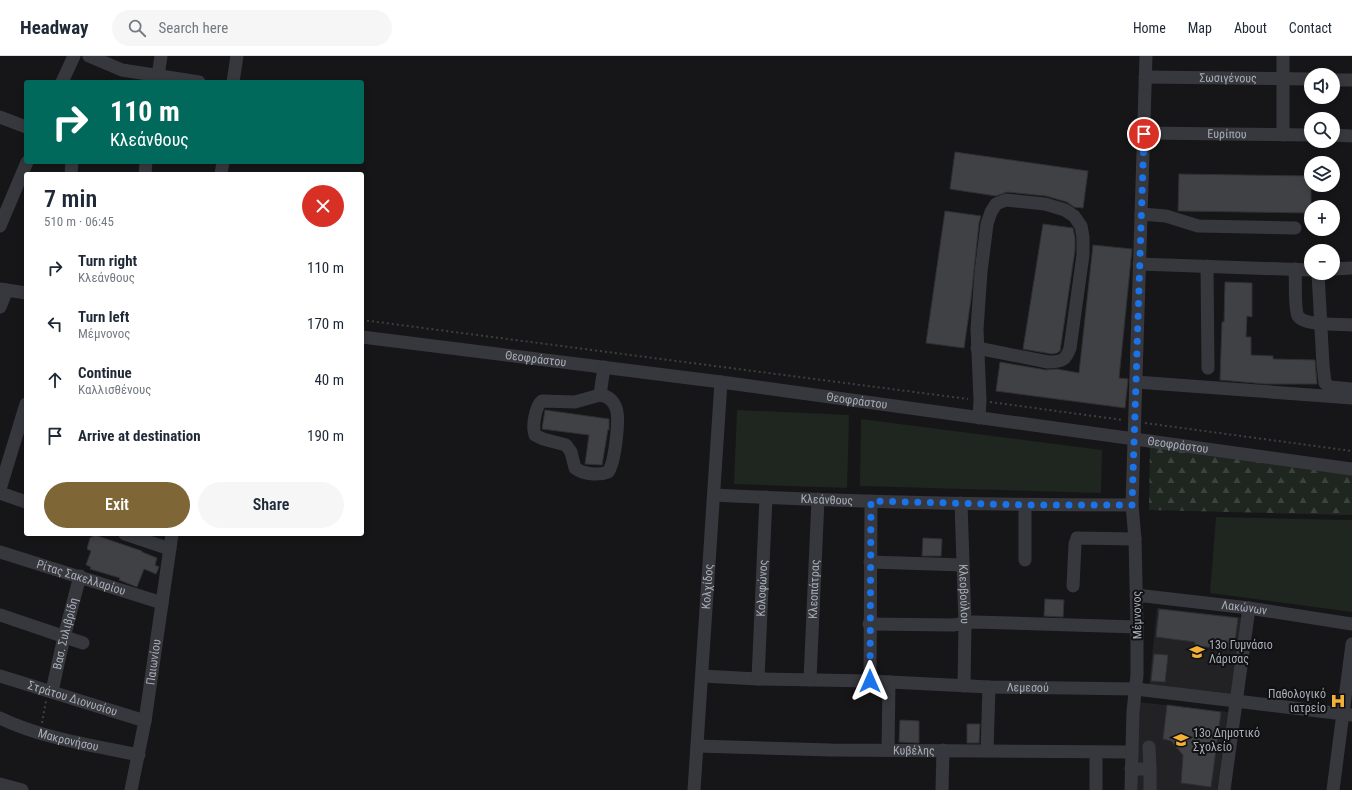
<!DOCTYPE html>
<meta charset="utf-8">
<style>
:root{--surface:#fff;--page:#f6f6f7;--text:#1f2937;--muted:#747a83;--line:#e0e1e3;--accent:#7e6636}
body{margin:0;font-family:"Roboto Condensed",sans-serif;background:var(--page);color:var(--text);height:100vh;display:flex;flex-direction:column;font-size:15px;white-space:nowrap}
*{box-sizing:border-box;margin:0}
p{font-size:13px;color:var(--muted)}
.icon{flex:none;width:22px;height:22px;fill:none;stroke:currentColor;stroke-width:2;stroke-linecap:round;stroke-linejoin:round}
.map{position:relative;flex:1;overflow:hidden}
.side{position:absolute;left:24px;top:116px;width:340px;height:364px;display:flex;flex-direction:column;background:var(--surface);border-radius:4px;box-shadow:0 2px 6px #0003}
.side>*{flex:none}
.top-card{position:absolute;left:24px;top:24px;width:340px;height:84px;border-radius:4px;box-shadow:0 2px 6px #0003;background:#00695c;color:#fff;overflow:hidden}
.buttons{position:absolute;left:1304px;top:12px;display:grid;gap:8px}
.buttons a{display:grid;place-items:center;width:36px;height:36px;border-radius:50%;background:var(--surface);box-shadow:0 2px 6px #0003;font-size:20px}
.pin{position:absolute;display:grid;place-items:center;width:34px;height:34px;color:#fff;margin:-17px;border:2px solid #fff;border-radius:50%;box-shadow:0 1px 4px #0007}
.me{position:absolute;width:44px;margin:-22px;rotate:0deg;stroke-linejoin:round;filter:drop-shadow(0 0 3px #0008)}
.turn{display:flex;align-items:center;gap:14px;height:84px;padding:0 20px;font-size:18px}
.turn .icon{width:52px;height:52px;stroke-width:2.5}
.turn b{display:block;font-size:28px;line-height:34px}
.round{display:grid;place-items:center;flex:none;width:42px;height:42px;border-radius:21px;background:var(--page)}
.overview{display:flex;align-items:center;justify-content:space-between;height:68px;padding:0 20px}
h1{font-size:24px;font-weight:600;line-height:30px}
.button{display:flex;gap:8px;margin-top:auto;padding:8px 20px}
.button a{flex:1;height:46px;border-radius:24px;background:var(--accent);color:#fff;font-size:16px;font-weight:600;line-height:46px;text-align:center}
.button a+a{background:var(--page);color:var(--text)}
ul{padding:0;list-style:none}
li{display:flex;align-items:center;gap:12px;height:56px;padding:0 20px}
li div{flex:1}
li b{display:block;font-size:15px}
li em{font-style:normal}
header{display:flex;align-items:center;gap:24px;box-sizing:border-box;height:56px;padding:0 20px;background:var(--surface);border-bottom:1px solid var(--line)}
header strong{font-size:19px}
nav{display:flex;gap:22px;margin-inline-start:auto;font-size:14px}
.search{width:280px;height:36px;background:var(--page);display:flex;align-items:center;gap:10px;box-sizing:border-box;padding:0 14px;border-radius:22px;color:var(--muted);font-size:15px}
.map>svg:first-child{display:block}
.built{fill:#222225}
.green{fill:#1e261f}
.forest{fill:url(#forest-firs)}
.building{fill:#404145;stroke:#303034}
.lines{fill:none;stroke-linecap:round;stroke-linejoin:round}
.path{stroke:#3d3f44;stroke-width:2;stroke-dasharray:2 3;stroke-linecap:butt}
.minor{stroke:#37383d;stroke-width:13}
.route{stroke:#1a73e8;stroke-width:7;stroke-dasharray:0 12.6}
.labels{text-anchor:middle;stroke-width:4;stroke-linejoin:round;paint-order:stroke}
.street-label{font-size:12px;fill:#a8adb8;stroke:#111113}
.poi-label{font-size:12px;fill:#a8adb8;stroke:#111113;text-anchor:start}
</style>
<header>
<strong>Headway</strong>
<div class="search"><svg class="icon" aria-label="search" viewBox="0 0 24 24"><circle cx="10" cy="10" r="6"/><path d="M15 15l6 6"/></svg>Search here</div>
<nav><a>Home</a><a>Map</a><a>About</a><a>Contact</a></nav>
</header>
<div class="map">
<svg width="1352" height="734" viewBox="0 0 1352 734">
<defs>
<pattern id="forest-firs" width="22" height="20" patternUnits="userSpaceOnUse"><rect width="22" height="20" fill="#1e261f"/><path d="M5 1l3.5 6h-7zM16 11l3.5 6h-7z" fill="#3c433d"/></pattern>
</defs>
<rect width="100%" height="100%" fill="#161618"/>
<path class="built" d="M1157,552L1245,562L1235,640L1149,631Z
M1138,646L1228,656L1217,734H1138Z"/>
<path class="green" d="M737,354L849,359L847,432L734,428Z
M861,363L1102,394L1101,437L860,430Z
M1216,461L1352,464V556L1210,537Z"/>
<path class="forest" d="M1150,389L1352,416V459L1149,454Z"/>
<path class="building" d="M955,96L1088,115L1083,152L1074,151L1067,146L1046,140L1007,136L996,140L950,133Z
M1179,118L1311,120V157L1178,155Z
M945,155L981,160L979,167L971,243L964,292L926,287Z
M1043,168L1073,172L1075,182V194L1060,295L1057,297L1052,298L1023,293Z
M1093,189L1132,193L1119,322L1128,323L1125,352L996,335L1000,306L1046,314L1057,313L1079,317Z
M1225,226L1252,227V261L1247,260L1246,281H1251V299L1273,300V303L1315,304L1317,328H1266L1220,324L1222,266H1224Z
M545,354L609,363V374L608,373L602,409L585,408L589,379L542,373Z
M95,479L142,495V496L157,502L155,509L159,511L156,518L144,513L137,531L119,524L120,522L90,513L91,511L86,509L91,495L87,493L90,482Z
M923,482L942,483L941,500H922Z
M1045,543L1064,544L1063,561L1044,560Z
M1159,553L1238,562L1234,593L1195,590V586L1156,581Z
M1154,598L1168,599L1165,626L1151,625Z
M1167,649L1221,656L1211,731L1181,727L1183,699L1171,685L1163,683Z
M900,664L919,665V687L899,686Z
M967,668H980L979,687H967Z"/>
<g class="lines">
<path class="path" d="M362,264L968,343
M990,346L1123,364
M1145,367L1352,395
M42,667L46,645"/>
<g class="minor">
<path d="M89,0L122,14L199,26"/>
<path id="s1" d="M1145,21L1311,23"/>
<path d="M1333,24H1352"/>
<path d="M62,26L74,0"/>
<path d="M157,26L161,0"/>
<path d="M233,26L237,0"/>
<path d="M0,61L26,71"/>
<path id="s2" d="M1144,77L1311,79"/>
<path d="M1283,79V0"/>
<path d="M1333,79L1352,80"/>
<path d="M71,118L72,106"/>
<path d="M145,118L146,106"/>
<path d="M221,118L223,106"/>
<path d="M1141,158L1166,160L1198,170L1295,172"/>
<path d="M0,170L27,106"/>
<path d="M1139,208L1311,214"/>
<path d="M1207,210L1208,312"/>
<path d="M1295,213C1296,222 1294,253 1298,260C1304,270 1340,268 1352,269"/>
<path d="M1333,213L1352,212"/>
<path d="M1318,217L1323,309L1325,327L1330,331L1352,333"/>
<path d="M0,233L26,237"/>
<path d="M0,251L7,234"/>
<path id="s3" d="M362,281L721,326L1352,413"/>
<path d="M977,292L1048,306C1062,306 1066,304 1070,292L1083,199V181L1081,170L1074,160L1065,154L1045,148L1006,144L996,148L991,156L987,168L981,216L977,273L980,344L979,362"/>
<path d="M1136,326L1352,342"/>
<path d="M600,339C608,340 613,344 616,352C620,362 615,407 608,416C598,420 583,418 575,412L571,396L566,389L543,383L535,379C532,372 535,350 542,345L575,346Z"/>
<path d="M600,339L604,311"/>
<path d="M0,433L26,348"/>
<path d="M0,437L26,446"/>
<path id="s4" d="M714,439C853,446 993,449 1132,449"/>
<path id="s5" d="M961,447L965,567L964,630"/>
<path d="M125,478L170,493"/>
<path id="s6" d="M0,496L162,547"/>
<path d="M1025,504V449"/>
<path d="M870,506L963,509"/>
<path d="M1073,530L1075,488L1077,482L1135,483"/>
<path id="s7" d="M1136,539L1249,552L1352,568"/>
<path d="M0,559L83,587"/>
<path d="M869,568L953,569L974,566L1137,571"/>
<path id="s8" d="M0,620L145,665"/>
<path id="s9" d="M702,620L758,623L870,625L989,631L1136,633L1352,659"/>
<path id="s10" d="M758,623L766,441"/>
<path id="s11" d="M810,624L818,443"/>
<path d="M870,625L871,445"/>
<path id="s12" d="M52,635L64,581L80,520"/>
<path id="s13" d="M0,662C44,683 92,689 139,699"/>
<path id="s14" d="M697,690L831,694L1132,696"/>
<path d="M1149,691L1150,713"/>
<path d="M888,694L889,626"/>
<path d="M987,695L989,631"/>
<path d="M1131,713H1150V734"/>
<path d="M0,728L22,734"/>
<path id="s15" d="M131,734L145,665L172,478"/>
<path id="s16" d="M694,734L721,326"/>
<path d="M942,734L943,694"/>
<path d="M1096,734V696"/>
<path d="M1131,734L1133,655L1137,619V571L1135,483L1132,449L1146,0"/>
<path d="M1224,734L1249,552"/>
<path d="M1333,734L1352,588"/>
</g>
</g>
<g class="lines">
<path class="route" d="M870,625L871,445L1025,449H1132L1144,78"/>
</g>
<defs>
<g id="school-bare" transform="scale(1.2)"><path d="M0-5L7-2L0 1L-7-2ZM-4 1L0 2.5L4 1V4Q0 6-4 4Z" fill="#f2b134" stroke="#111113" stroke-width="2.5" paint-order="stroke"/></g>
<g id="hospital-bare" transform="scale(1.2)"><path d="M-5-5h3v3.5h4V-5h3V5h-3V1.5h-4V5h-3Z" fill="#f2b134" stroke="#111113" stroke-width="2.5" paint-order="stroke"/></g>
</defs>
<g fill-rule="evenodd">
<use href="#school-bare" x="1197" y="596"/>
<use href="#hospital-bare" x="1338" y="645"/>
<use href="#school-bare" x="1181" y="684"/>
</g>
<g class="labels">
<g class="street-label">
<text dy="4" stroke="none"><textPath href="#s1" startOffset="83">Σωσιγένους</textPath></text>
<text dy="4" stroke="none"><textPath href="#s2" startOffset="83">Ευρίπου</textPath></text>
<text dy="4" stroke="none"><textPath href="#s3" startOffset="175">Θεοφράστου</textPath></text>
<text dy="4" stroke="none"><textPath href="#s3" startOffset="499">Θεοφράστου</textPath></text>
<text dy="4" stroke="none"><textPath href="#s3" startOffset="823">Θεοφράστου</textPath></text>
<text dy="4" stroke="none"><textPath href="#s4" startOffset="113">Κλεάνθους</textPath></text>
<text dy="4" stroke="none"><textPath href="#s6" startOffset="85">Ρίτας Σακελλαρίου</textPath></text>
<text dy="4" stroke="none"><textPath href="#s16" startOffset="204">Κολχίδος</textPath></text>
<text dy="4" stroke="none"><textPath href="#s10" startOffset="91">Κολοφώνος</textPath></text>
<text dy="4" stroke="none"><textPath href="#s11" startOffset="91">Κλεοπάτρας</textPath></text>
<text dy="4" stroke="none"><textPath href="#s5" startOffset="91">Κλεοβούλου</textPath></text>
<text dy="4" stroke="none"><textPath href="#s7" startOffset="109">Λακώνων</textPath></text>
<text transform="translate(1137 559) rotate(-91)" y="4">Μέμνονος</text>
<text dy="4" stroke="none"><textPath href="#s12" startOffset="59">Βασ. Συλιβρίδη</textPath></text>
<text dy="4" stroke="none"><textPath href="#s15" startOffset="130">Παιωνίου</textPath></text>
<text dy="4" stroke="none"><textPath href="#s9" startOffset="326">Λεμεσού</textPath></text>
<text dy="4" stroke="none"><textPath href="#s8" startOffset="76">Στράτου Διονυσίου</textPath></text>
<text dy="4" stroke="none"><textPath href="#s13" startOffset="72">Μακρονήσου</textPath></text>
<text dy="4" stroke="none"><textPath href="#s14" startOffset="217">Κυβέλης</textPath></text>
</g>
<g class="poi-label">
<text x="1209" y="593">13ο Γυμνάσιο<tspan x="1209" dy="14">Λάρισας</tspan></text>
<text x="1326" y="642" text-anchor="end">Παθολογικό<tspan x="1326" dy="14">ιατρείο</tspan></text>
<text x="1193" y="681">13ο Δημοτικό<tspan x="1193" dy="14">Σχολείο</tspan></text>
</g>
</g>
</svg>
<div class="buttons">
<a><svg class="icon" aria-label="sound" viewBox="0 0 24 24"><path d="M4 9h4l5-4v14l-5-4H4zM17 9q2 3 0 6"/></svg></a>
<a><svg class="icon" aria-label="search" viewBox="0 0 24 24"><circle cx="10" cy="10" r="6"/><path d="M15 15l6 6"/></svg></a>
<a><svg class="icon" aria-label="layers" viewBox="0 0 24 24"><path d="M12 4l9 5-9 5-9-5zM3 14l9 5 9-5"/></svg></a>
<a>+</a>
<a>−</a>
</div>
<div class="pin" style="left:1144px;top:78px;background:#d93025"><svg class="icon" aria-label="arrive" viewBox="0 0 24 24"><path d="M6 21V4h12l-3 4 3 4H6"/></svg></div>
<svg class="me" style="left:870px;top:625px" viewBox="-20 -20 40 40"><path d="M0-17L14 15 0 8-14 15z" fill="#1a73e8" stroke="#fff" stroke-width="4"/></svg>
<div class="top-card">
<div class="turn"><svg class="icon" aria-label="right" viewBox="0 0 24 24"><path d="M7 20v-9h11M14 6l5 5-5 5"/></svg><div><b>110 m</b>Κλεάνθους</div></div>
</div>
<section class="side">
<div class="overview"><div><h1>7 min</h1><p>510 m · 06:45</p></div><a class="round" style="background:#d93025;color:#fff"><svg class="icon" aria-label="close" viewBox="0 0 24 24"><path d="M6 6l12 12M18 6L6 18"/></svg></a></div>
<ul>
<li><svg class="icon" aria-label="right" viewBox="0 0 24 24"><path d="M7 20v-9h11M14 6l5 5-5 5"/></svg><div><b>Turn right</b><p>Κλεάνθους</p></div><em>110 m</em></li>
<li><svg class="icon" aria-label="left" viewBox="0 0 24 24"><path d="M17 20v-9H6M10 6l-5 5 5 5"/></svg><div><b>Turn left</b><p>Μέμνονος</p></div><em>170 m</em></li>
<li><svg class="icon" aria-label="ahead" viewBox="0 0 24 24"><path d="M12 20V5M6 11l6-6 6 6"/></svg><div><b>Continue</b><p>Καλλισθένους</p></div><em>40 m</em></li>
<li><svg class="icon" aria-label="arrive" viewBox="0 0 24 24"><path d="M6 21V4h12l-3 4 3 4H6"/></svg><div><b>Arrive at destination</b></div><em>190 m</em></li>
</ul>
<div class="button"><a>Exit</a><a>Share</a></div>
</section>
</div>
